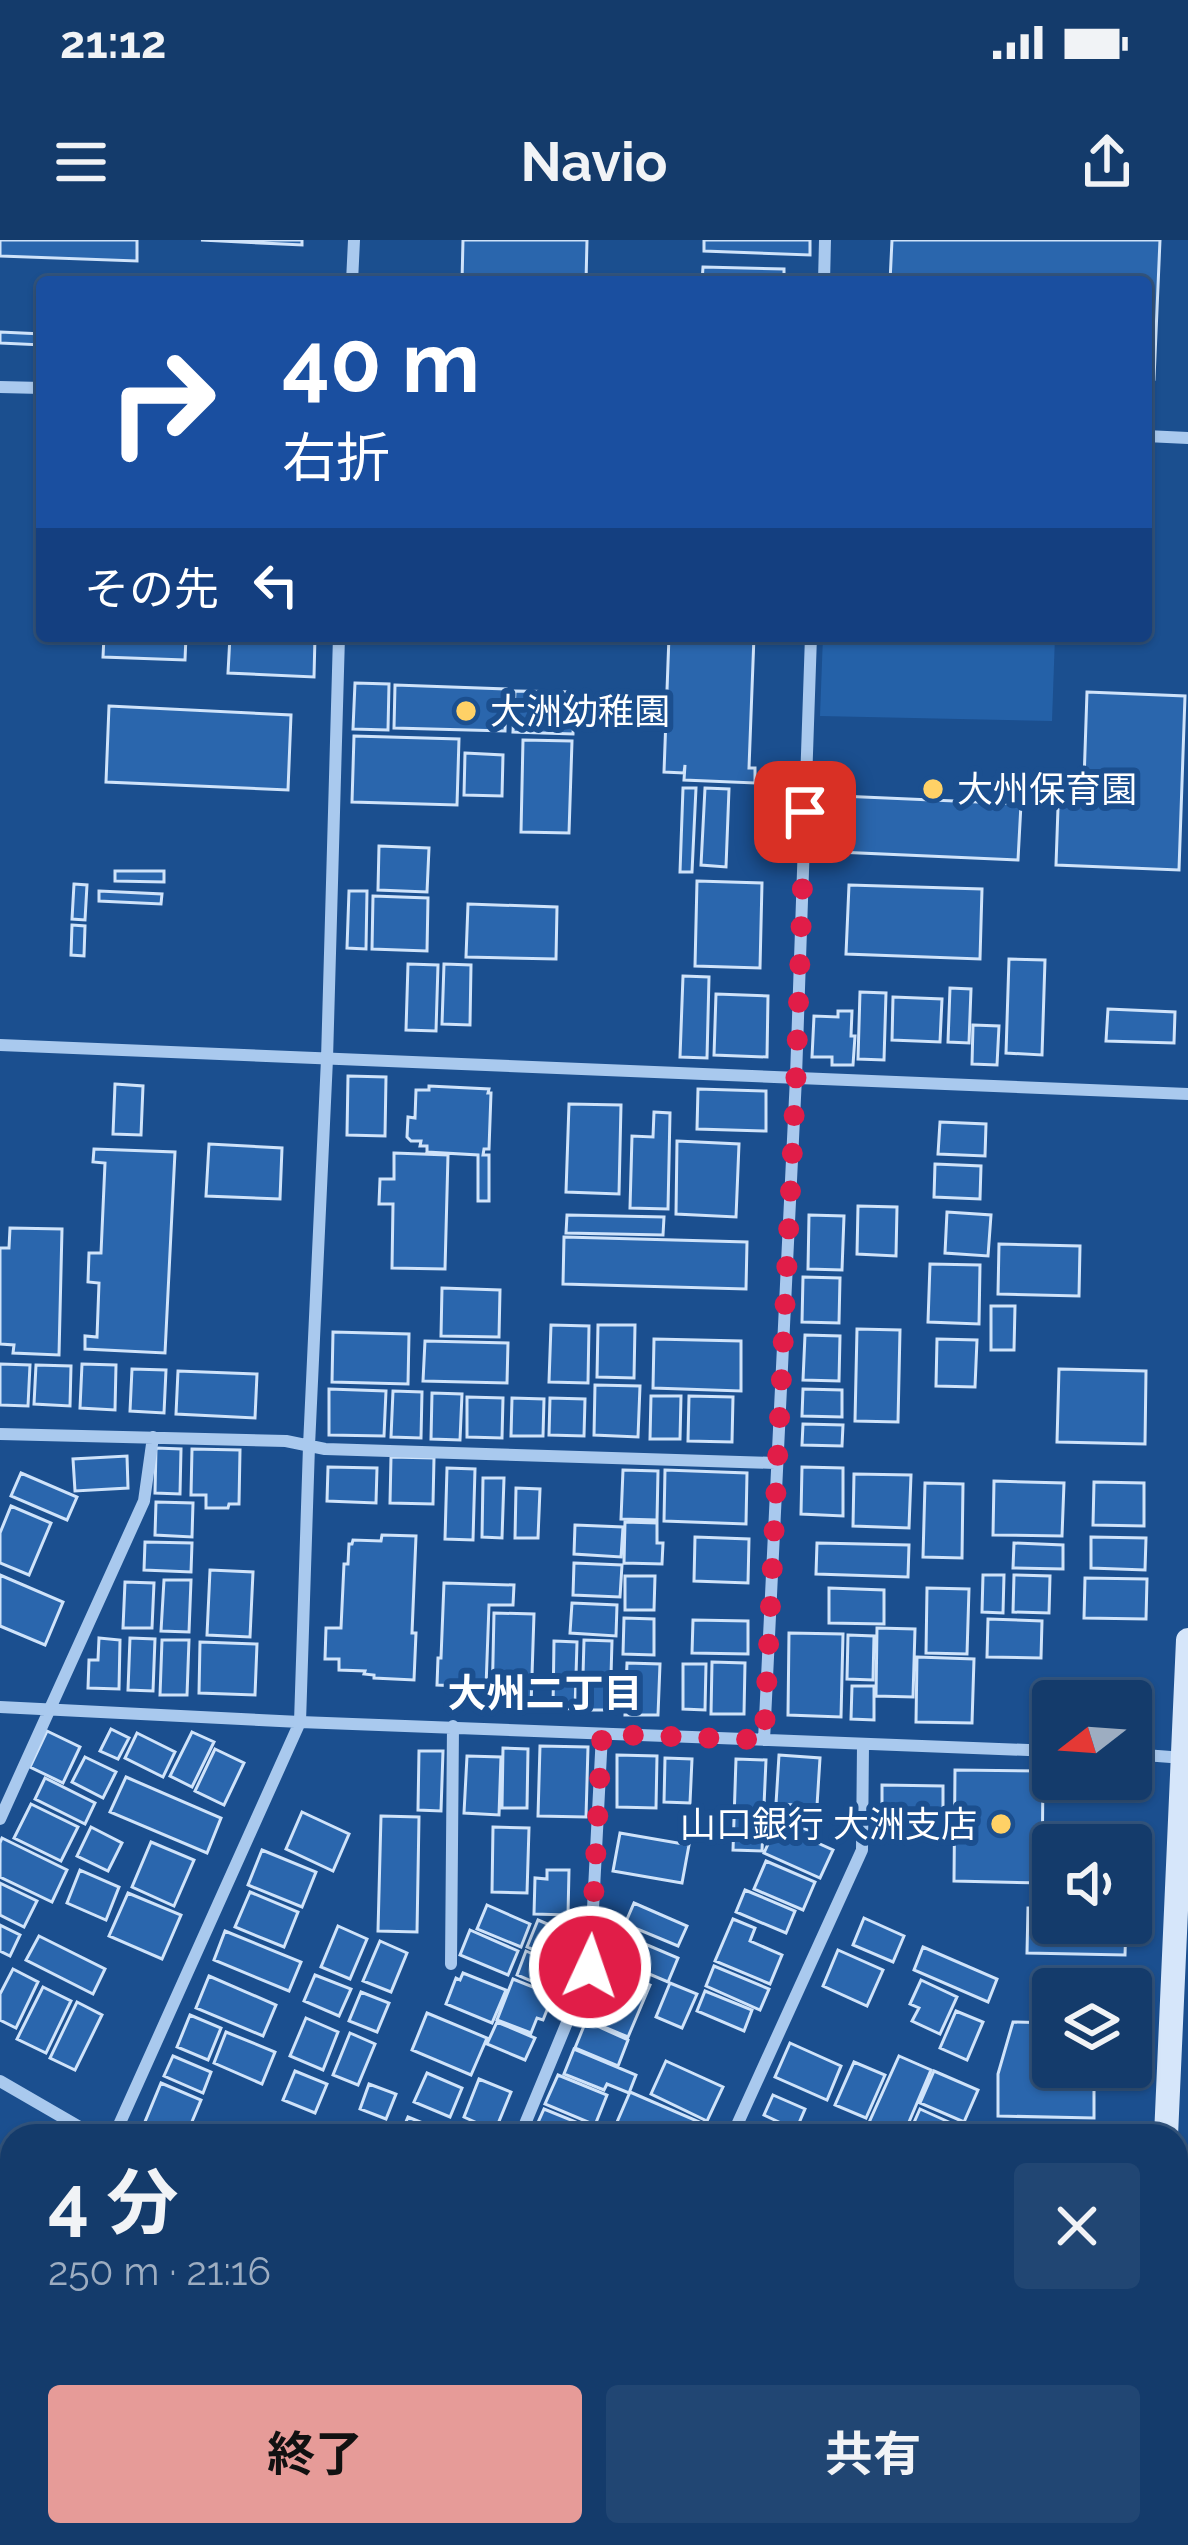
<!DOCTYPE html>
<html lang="ja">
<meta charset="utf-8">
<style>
:root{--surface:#143b6b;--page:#214673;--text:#f1f3f6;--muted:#9dadc1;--line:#33557e;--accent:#e69b98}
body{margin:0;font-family:Raleway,"Noto Sans JP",sans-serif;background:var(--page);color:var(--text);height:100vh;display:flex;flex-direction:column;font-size:45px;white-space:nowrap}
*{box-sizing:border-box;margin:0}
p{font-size:39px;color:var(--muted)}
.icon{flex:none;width:66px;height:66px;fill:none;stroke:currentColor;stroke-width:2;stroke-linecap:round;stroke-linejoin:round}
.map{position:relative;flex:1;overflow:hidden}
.details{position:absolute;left:0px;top:1884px;width:1188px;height:423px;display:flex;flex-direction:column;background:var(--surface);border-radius:36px 36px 0 0;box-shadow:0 3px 9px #0004,0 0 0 3px var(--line)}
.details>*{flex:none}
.guide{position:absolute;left:36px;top:36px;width:1116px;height:366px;border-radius:12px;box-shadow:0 3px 9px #0004,0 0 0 3px var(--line);background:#1a4fa0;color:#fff;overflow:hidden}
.needle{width:78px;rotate:253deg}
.fabs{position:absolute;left:1032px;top:1440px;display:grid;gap:24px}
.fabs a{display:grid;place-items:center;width:120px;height:120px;border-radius:12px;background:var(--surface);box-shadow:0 3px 9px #0004,0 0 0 3px var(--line);font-size:60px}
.pin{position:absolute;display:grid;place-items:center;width:102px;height:102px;color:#fff;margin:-51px;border-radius:24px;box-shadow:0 6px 18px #0006}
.me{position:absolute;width:132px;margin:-66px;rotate:3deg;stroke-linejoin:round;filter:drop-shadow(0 0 9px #0008)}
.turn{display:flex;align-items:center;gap:42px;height:252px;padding:0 48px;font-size:54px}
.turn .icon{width:156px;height:156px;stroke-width:2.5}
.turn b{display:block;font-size:84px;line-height:102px}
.then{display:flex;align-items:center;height:114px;padding:0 48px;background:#0003;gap:24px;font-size:45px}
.round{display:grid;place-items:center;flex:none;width:126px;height:126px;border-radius:12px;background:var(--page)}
.overview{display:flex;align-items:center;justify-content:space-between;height:204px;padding:0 48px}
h1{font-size:72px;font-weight:700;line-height:90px}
.primary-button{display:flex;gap:24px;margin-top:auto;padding:24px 48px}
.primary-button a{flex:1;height:138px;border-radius:12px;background:var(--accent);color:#111;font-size:48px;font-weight:700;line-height:138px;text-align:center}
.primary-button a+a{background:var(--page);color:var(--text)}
.status{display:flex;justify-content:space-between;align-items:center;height:84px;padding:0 60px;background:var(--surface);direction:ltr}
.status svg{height:33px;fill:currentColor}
header{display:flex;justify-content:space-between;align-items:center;height:156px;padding:0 48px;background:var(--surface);font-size:54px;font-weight:700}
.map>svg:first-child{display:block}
.green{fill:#2461a8}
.building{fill:#2a66ad;stroke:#cfe3fa;stroke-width:3}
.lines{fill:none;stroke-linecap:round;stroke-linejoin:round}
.minor{stroke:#a9c9ee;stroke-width:12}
.secondary{stroke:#d6e6fa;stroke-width:24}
.route{stroke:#e11d48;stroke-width:21;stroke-dasharray:0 37.8}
.poi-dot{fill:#ffd166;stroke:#1b4f8f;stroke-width:4.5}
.labels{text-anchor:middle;stroke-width:12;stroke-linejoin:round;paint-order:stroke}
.poi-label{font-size:36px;fill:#fff;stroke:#1b4f8f;text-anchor:start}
.neighbourhood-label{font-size:39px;font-weight:bold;fill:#fff;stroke:#1b4f8f}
</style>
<div class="status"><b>21:12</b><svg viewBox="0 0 49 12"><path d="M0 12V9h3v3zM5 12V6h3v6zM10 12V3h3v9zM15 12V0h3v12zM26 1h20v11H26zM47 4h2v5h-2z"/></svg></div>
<header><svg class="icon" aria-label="menu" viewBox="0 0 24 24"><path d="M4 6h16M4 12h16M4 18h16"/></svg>Navio<svg class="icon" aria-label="share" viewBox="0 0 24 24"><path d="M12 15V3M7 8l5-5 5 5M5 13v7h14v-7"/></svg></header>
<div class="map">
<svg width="1188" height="2305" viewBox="0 0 1188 2305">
<rect width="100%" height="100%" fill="#1b4f8f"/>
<path class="green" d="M823,396H1055L1052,481L820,476Z"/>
<path class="building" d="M0,0H137V21L0,16Z
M201,0H302V5Z
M463,0H587L586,42H462Z
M704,0H810V15L704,11Z
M892,0H1160L1154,139L1146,138V42H890Z
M703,27L784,29V42H702Z
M0,92L42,94V105L0,103Z
M104,396H186L185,420L103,417Z
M230,396H315L314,437L228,433Z
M669,396H754L749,528H755V543L684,540L685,525L684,533L664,532Z
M355,443L389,444L388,490L353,489Z
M395,445L506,449L505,491L394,488Z
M515,451L575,452L573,494L513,492Z
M1087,452L1185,456L1179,630L1056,625L1059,539L1084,541Z
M109,466L291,475L288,550L106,542Z
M354,496L459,499L457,565L352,562Z
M523,500L572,501L569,593L521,592Z
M465,513L503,515L502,556L464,555Z
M683,548H696L692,632H680Z
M705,548L729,549L726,627L701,625Z
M840,556L1021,564L1018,620L838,612Z
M379,606L429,608L427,652L378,650Z
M115,631H164V642L115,641Z
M697,641L762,643L760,728L695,726Z
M74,644L87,645L85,680L72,679Z
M849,645L982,649L980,719L846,714Z
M99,651L162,654L161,664L99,661Z
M349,651H367L366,709L347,708Z
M373,656L428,658L427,711L372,709Z
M468,664L557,667L556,719L466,717Z
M72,685L85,686L84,716L71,715Z
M1009,719L1045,720L1042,815L1006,813Z
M408,724L438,725L436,791L406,790Z
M444,724L471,725L470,785L442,784Z
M683,736L709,737L707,818L680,817Z
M950,748L971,749L969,803L948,802Z
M860,752L886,753L884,820L858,819Z
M716,754L768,756L767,817L714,815Z
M893,757L942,759L940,802L892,800Z
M1108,769L1175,772L1174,803L1106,801Z
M838,771H852L851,796H855L853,825H832V817H812L814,776L838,777Z
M973,785L999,786L997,825L972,824Z
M348,836L386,837L385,896L347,895Z
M115,844L143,846L141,895L113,894Z
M429,846L489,849L488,853H491L489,909H484L483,915H489V961H478V915L427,912V906H420L421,901H411L407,897L408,877L415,878L416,850H429Z
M698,849L766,851V891L697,889Z
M569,864L621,865L619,954L566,952Z
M654,872L670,873L668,969L630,968L632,896L653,897Z
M940,882L986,884L985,916L938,914Z
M677,901L739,904L736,977L676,974Z
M209,904L282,908L280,959L206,956Z
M94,909L175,912L165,1113L85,1109V1096L97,1097L99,1043L88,1042L89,1013H101L105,923L93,922Z
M394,913L448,915L445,1029L392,1028L393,964H379L380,939H394Z
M935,924L981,926L980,959L934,957Z
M858,966L897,967L896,1016L857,1014Z
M947,972L991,975L988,1016L945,1013Z
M567,975L664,977L663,995L566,993Z
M809,975L844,976L842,1030L808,1029Z
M10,988L62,989L59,1115L13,1113L14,1105L0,1104V1008H9Z
M564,997L747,1002L746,1049L563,1044Z
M999,1004L1080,1006L1079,1056L998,1054Z
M930,1024L980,1025L979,1084L928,1082Z
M803,1037L840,1038L839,1083L802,1082Z
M442,1048L500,1050L499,1097L441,1096Z
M991,1066H1015L1014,1110H991Z
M551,1085L589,1086L588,1143L549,1142Z
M598,1085H635L634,1138L597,1137Z
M857,1089L900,1090L898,1182L855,1181Z
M333,1092L409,1094L408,1144L332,1142Z
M805,1095L840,1096L839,1141L803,1140Z
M654,1099L741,1101V1151L653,1148Z
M937,1099L977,1100L975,1147L936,1146Z
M425,1101L508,1103L507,1143L423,1141Z
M0,1124L30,1125L28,1166L0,1165Z
M82,1124L116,1125L115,1170L80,1168Z
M36,1125L71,1126L70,1166L34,1164Z
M132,1129L166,1130L164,1173L130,1171Z
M1059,1129L1146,1131L1145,1204L1057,1202Z
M178,1131L257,1134L255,1178L176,1174Z
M595,1145L640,1146L638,1197L594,1195Z
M329,1149L386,1151L384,1196L329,1195Z
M803,1149L842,1150V1177L802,1176Z
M393,1151L422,1152L421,1198L391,1197Z
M432,1153L462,1154L460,1200L431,1199Z
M651,1156H681L680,1199H650Z
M689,1156L733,1157L732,1202L688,1201Z
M467,1157L503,1158L502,1198L467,1197Z
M512,1158L544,1159L543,1196H511Z
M550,1158L585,1159L584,1196L549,1195Z
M803,1184L843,1185L842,1206L802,1205Z
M156,1208L181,1209L180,1254L155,1253Z
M192,1209L240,1210L239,1264H229L228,1268H206V1255H191Z
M127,1216L128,1248L75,1251L73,1219Z
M391,1217L434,1218L433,1264L390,1263Z
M328,1227L377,1228L376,1263L327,1261Z
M802,1227L843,1228V1276L801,1274Z
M447,1228L475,1229L473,1300L445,1299Z
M623,1230L658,1231L657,1280L621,1279Z
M665,1230L747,1233L746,1284L664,1281Z
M21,1233L77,1257L67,1280L11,1256Z
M854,1234L911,1235L909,1288L853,1286Z
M483,1238H504L502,1298L482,1297Z
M994,1241L1064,1243L1062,1296L993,1295Z
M1094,1242L1144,1243V1286L1093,1285Z
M925,1243L963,1244L962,1318L923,1317Z
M516,1248L540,1249L538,1298H515Z
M156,1262L193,1263L192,1297L155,1295Z
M11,1266L51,1283L29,1335L0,1323V1293Z
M625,1282L657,1283V1303H663L662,1324L624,1323Z
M575,1285L623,1287L621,1317L574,1314Z
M382,1295L416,1296L412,1393H416L414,1440L374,1438V1435L364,1434L365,1431L339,1430V1419H325L326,1388H341L344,1324H348L349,1304H352L353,1300L381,1301Z
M695,1297L749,1299L748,1343L694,1341Z
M1091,1297L1146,1298L1145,1330L1091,1328Z
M145,1302L192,1303L191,1332L144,1330Z
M817,1303L909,1305L908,1337L816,1334Z
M1014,1303L1063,1305V1329L1013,1328Z
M574,1323L622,1325L620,1357L573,1355Z
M210,1330L253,1332L250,1397L207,1395Z
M0,1335L63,1362L45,1405L0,1386Z
M983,1335H1004L1003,1373L982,1372Z
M1014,1335L1050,1336L1049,1373L1013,1372Z
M625,1336H655L654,1370H625Z
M1085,1338L1147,1339L1146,1379L1084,1378Z
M164,1340H191L189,1392L161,1391Z
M125,1342L154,1343L152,1388H123Z
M444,1343L514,1345L513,1365H489L486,1447L437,1445L438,1418H441Z
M829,1348L884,1350V1384L829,1383Z
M927,1348L969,1349L967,1414L926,1413Z
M572,1363L617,1365L616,1396L570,1393Z
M494,1373L534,1374L531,1466L492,1465Z
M624,1378L654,1379V1415L623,1414Z
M988,1379L1042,1381L1041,1418L987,1417Z
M693,1380L748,1381V1414L692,1413Z
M877,1388L915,1389L913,1457L876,1456Z
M789,1393L843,1394L841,1477L788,1475Z
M848,1395L874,1396L873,1440L847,1439Z
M99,1398L120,1400L119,1449L88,1448L89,1420H98Z
M130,1398L155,1399L153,1451L128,1450Z
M162,1400H189L187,1455H160Z
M584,1400L612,1401L610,1470H582Z
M554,1401L577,1402L575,1469L553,1468Z
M200,1402L257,1404L255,1455L199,1453Z
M917,1417L974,1419L972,1483L916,1482Z
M712,1422L745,1423L744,1474H711Z
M627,1423L660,1424L658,1475H625Z
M683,1424H706L705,1470L683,1469Z
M852,1446H874V1480L851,1479Z
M111,1489L129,1498L118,1519L100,1511Z
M47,1491L80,1507L63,1543L30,1527Z
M192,1492L214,1502L192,1547L170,1536Z
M137,1493L175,1512L163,1537L125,1518Z
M540,1506L588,1507L586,1577L538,1576Z
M503,1508L528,1509L527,1568H502Z
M215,1509L244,1523L224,1565L195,1551Z
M419,1511H443L441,1571L418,1570Z
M617,1515L657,1516L656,1568L617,1567Z
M779,1515L820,1518L817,1566L776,1564Z
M467,1516L501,1517L499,1575L464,1573Z
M85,1517L116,1532L103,1558L72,1542Z
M665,1518L692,1519L690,1563L664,1562Z
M736,1519L766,1520L762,1611L733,1610Z
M955,1530L1043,1531L1042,1643L954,1641Z
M126,1537L221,1578L207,1613L110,1572Z
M45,1538L95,1563L85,1584L35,1559Z
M882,1545L943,1546V1581L882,1580Z
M31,1564L78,1587L61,1621L14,1598Z
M302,1572L349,1594L333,1631L286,1609Z
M381,1576L419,1577L417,1692L378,1691Z
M780,1578L812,1592L809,1599L833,1610L820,1638L764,1613Z
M91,1587L122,1603L108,1631L77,1616Z
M493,1587L529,1588L527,1653L492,1652Z
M620,1593L689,1605L682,1643L613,1631Z
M2,1598L67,1630L52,1662L0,1637V1603Z
M151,1602L194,1620L174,1666L132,1647Z
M262,1610L316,1632L302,1667L248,1645Z
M766,1621L815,1642L803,1670L754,1649Z
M80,1630L119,1647L106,1680L67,1663Z
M547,1630H569L568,1675L534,1674L535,1638L547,1639Z
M0,1643L37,1661L24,1687L0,1675Z
M745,1650L795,1671L786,1693L736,1672Z
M250,1652L298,1672L284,1707L235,1687Z
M128,1653L181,1675L162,1719L109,1696Z
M634,1663L687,1686L678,1706L625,1684Z
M487,1665L530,1684L521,1707L477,1689Z
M1028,1668H1053V1683H1126L1125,1715L1027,1713Z
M864,1678L904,1696L893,1722L853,1705Z
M733,1679L755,1688L750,1701L782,1715L770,1744L715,1721Z
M538,1680L578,1697L567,1724L527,1707Z
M0,1685L20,1695L10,1716L0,1711Z
M338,1686L367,1699L350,1739L321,1727Z
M470,1690L518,1711L508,1735L460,1715Z
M225,1691L301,1722L289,1751L214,1720Z
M619,1693L678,1718L668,1742L609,1717Z
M39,1696L105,1729L93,1754L26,1720Z
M380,1701L407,1713L391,1752L363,1741Z
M923,1707L997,1739L988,1762L914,1730Z
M838,1710L883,1730L867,1766L823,1746Z
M526,1711L567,1729L557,1752L517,1735Z
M714,1726L769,1749L760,1770L706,1746Z
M607,1727L650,1745L628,1797L585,1779Z
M13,1729L38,1742L16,1788L0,1780V1754Z
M463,1733L506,1750L492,1783L446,1764L456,1738L460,1740Z
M315,1735L351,1749L339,1776L304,1761Z
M209,1736L276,1765L263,1796L196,1768Z
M513,1739L553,1755L543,1780L537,1778L531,1793L497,1780Z
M921,1740L957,1757L940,1794L912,1781L919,1768L910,1764Z
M670,1743L697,1754L682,1788L656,1777Z
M43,1747L71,1761L46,1813L17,1799Z
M705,1751L752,1770L744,1791L697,1771Z
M361,1752L389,1763L377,1792L349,1781Z
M77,1762L102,1775L75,1830L50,1818Z
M956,1771L983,1782L967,1820L940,1808Z
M427,1773L487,1798L471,1835L412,1810Z
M190,1775L221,1788L208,1820L177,1807Z
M306,1778L338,1792L323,1830L290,1816Z
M586,1781L628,1800L618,1826L575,1808Z
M497,1782L535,1798L525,1820L487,1804Z
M1013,1782L1053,1783V1827H1094V1878L998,1876V1834Z
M226,1792L275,1812L262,1844L214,1823Z
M350,1793L375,1804L358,1845L333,1835Z
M790,1803L841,1826L827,1860L775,1837Z
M574,1809L636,1835L629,1853L607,1844L604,1850L564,1834Z
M173,1816L211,1832L203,1853L164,1836Z
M899,1816L931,1830L903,1896H887L867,1887Z
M666,1821L723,1847L707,1881L651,1854Z
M854,1822L885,1835L866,1878L835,1865Z
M295,1831L327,1844L315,1873L283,1860Z
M934,1831L978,1850L964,1882L920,1863Z
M427,1833L462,1848L450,1877L414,1862Z
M558,1835L607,1855L595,1885L545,1864Z
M479,1839L511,1852L495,1891L464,1877Z
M161,1843L201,1860L186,1896H159L142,1889Z
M369,1844L396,1854L386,1879L360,1869Z
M630,1852L718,1890L716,1896H611Z
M773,1855L805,1869L796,1890L764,1875Z
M544,1869L576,1882L570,1896H557L536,1887Z
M920,1869L962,1888L959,1896H908Z
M408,1877L440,1890L437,1896H400Z
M1050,1885L1092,1886V1896H1050Z
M989,1890L1037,1891V1896H989Z
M659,2295H730L732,2296L726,2305H660L655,2302Z
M968,2295H1042V2305H967Z"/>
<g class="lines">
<path class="minor" d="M352,42L354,0
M824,42L825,0
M0,147L42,148
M1146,196L1188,198
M0,805L1188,854
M0,1194L286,1201L325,1209L775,1223
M0,1467L300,1482L1053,1511
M764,1500L796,837L811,396
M1131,1514L1184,1518
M0,1579L144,1261L153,1197
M451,1724L453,1486
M0,1841L95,1896
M114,1896L300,1482L309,1206L327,819L339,396
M520,1896L590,1727L602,1494
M732,1896L862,1610L863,1505
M1176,1986L1188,1990
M806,2295L822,2305
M50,2305L52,2295
M633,2305L639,2295"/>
<path class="secondary" d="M1166,1896L1188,1400
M1149,2305V2295"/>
</g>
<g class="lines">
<path class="route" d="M590,1727L602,1494L764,1500L796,837L805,572"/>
</g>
<g class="poi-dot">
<circle cx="466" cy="471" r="12"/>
<circle cx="933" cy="549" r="12"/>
<circle cx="1001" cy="1584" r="12"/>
</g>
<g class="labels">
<g class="poi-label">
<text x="490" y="484">大洲幼稚園</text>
<text x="957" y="562">大州保育園</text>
<text x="977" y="1597" text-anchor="end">山口銀行 大洲支店</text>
</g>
<g class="neighbourhood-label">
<text x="545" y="1467">大州二丁目</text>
</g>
</g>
</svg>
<div class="fabs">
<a><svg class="needle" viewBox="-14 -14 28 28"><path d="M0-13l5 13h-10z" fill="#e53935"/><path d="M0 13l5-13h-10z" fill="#9dadc1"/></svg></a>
<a><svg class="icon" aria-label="sound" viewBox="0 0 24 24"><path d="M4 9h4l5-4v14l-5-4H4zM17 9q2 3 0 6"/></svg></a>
<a><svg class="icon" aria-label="layers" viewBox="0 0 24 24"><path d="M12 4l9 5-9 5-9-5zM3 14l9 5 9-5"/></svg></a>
</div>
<div class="pin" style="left:805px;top:572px;background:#d93025"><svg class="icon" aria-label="arrive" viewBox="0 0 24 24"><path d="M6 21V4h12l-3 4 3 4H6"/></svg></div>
<svg class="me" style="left:590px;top:1727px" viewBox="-20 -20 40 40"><circle r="17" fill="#e11d48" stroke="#fff" stroke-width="3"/><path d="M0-11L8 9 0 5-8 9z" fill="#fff"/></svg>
<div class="guide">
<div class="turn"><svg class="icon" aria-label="right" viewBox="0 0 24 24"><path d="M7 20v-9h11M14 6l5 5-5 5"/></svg><div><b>40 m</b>右折</div></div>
<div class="then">その先<svg class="icon" aria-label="left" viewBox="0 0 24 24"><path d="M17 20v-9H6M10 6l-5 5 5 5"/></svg></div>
</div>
<section class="details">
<div class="overview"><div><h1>4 分</h1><p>250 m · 21:16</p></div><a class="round"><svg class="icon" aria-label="close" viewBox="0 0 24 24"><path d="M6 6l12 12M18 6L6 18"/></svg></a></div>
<div class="primary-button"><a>終了</a><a>共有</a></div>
</section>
</div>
